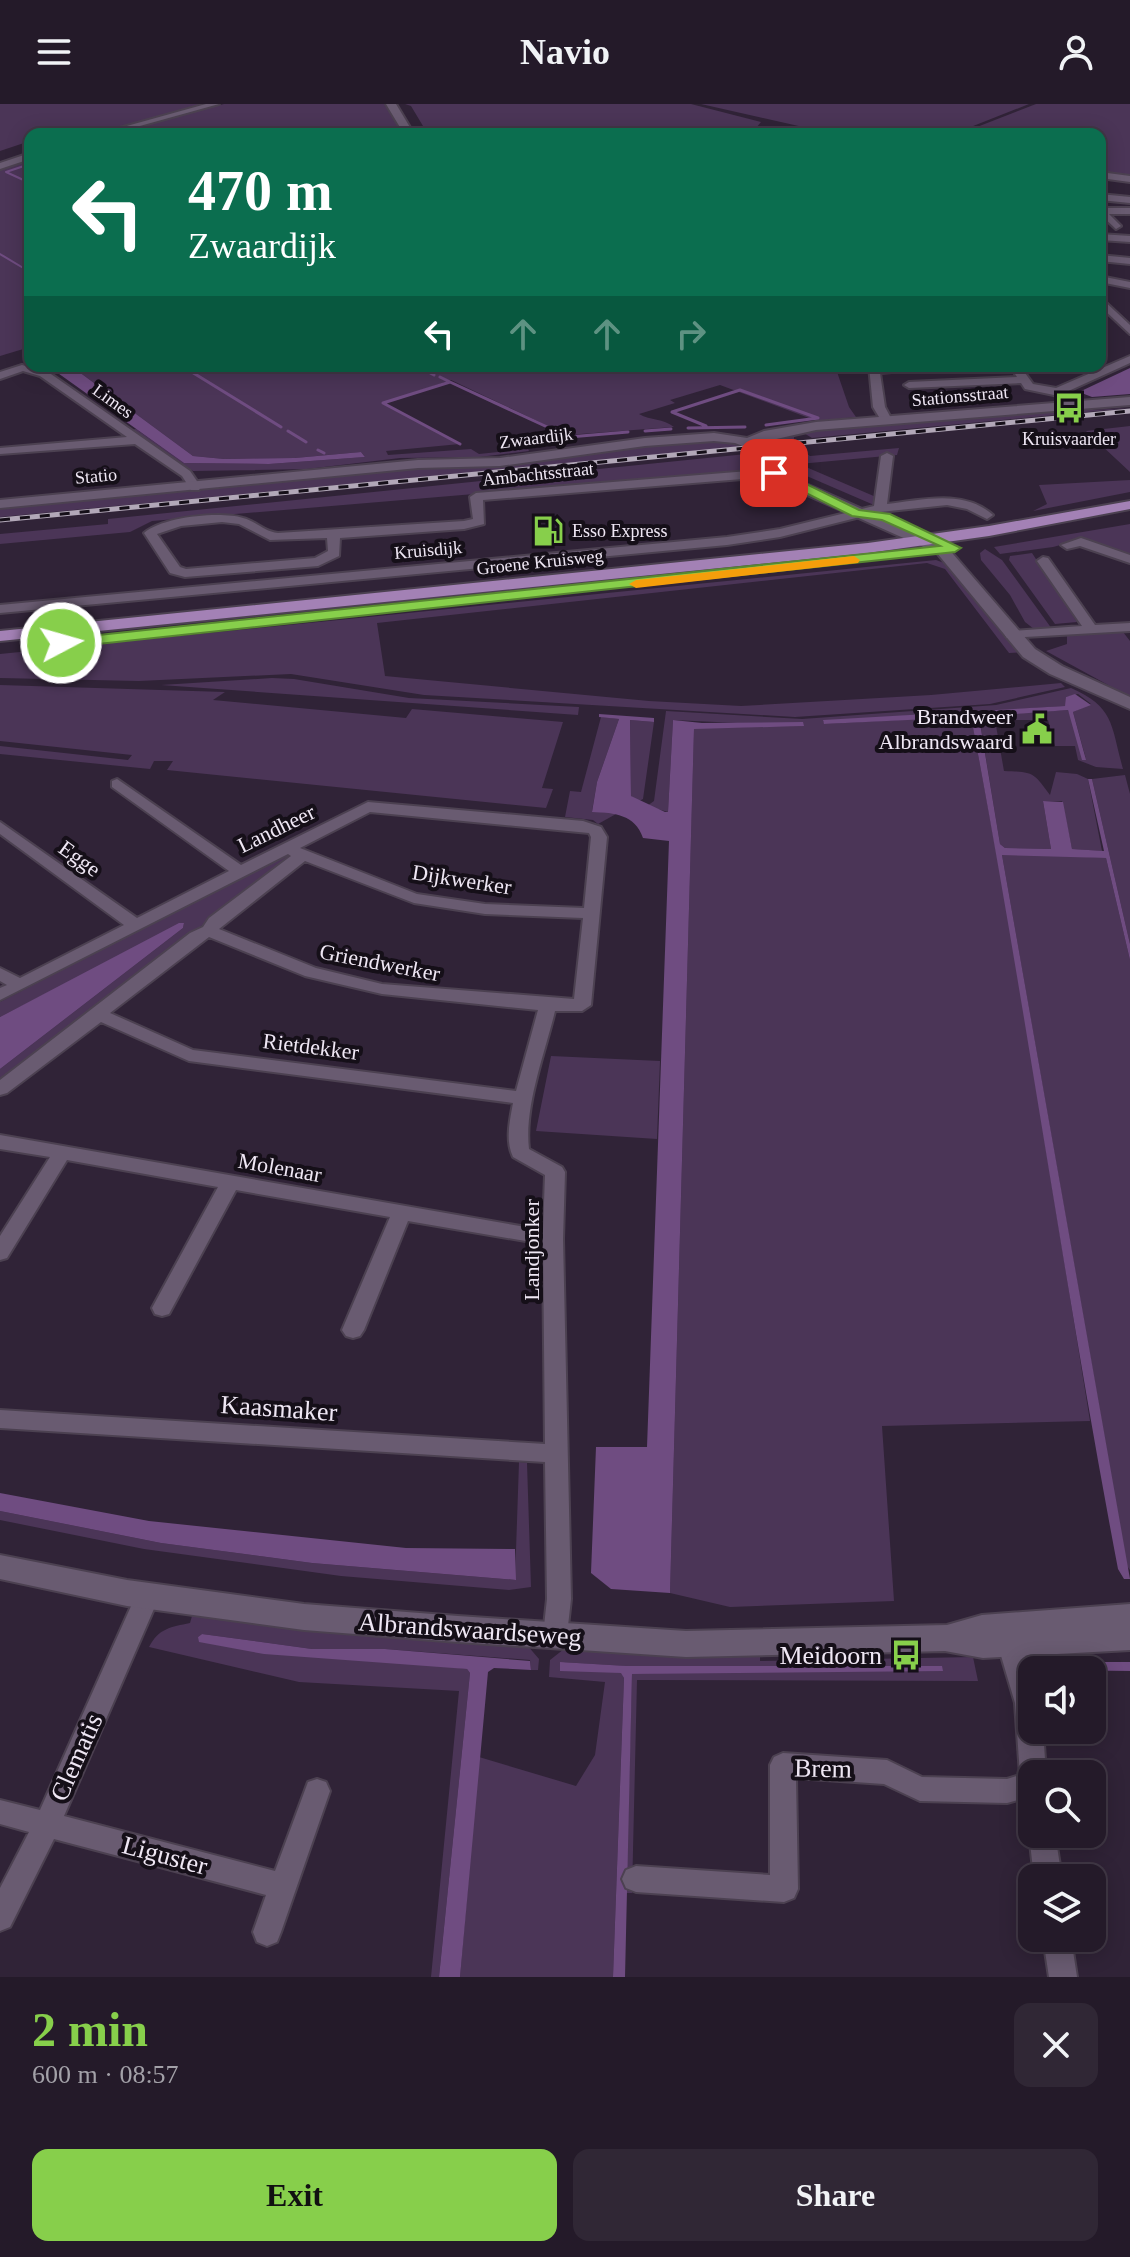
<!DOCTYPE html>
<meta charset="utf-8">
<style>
:root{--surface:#241a29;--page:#302735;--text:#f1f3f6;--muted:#a3a1a8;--line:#413846;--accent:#87cf4b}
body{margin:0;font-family:"Times New Roman",serif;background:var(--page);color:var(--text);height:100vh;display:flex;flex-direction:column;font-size:30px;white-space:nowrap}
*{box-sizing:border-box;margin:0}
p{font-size:26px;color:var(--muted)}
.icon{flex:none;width:44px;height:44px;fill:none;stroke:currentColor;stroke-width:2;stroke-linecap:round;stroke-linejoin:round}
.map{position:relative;height:1873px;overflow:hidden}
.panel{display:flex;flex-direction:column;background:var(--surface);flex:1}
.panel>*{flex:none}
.guide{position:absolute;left:24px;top:24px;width:1082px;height:244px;border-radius:16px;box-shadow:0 4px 20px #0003,0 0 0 2px var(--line);background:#0b6e4f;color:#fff;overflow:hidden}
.buttons{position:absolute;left:1018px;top:1552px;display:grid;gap:16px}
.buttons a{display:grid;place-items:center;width:88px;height:88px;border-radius:16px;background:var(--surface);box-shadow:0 4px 20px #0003,0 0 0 2px var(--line);font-size:40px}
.pin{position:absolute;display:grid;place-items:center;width:68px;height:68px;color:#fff;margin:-34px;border-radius:16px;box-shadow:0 4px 12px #0006}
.me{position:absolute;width:88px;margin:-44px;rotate:84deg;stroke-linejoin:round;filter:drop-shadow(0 0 6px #0008)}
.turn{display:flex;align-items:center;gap:28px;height:168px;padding:0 32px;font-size:36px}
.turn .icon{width:104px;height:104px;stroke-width:2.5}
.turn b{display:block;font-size:56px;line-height:68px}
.lanes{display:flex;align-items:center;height:76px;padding:0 32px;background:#0003;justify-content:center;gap:40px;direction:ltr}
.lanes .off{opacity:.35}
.round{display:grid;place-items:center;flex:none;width:84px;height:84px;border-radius:16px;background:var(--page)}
.headline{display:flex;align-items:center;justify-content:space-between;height:136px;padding:0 32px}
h1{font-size:48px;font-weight:600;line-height:60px;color:var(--accent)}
.action{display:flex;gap:16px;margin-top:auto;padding:16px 32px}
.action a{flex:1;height:92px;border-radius:16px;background:var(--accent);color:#111;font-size:32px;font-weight:600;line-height:92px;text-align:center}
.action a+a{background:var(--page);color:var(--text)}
header{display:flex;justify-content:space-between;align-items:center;height:104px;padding:0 32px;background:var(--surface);font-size:36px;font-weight:600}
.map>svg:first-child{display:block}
.green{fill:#4b3557}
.water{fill:#6f4c81}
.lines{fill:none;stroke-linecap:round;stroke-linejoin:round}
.stream-far1{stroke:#6f4c81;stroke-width:2}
.stream{stroke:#6f4c81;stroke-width:3}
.minor-casing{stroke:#4c4151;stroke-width:4}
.tertiary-casing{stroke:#4c4151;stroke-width:4}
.primary-casing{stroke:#4c4151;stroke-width:4}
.minor{fill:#695b71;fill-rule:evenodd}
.tertiary{fill:#695b71;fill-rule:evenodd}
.primary{fill:#a381b5;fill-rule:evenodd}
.rail-casing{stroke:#b2a8b8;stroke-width:5}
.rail{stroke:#150f18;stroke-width:3;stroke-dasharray:10;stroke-linecap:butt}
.route{fill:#87cf4b;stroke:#588731;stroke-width:2}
.slow{fill:#f59e0b}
.labels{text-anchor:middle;stroke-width:8;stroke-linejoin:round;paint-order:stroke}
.far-street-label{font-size:18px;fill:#efe7f4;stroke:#150f18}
.far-poi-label{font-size:18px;fill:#efe7f4;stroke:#150f18}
.poi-label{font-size:22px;fill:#efe7f4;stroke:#150f18;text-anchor:end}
.street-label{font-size:22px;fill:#efe7f4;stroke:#150f18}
.near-street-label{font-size:26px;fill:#efe7f4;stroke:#150f18}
.near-poi-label{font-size:26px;fill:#efe7f4;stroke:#150f18;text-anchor:end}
</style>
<header><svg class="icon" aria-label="menu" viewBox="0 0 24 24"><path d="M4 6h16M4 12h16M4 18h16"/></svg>Navio<svg class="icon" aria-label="person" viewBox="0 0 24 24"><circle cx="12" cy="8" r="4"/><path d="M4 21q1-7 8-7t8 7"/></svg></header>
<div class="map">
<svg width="1130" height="1873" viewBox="0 0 1130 1873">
<rect width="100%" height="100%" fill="#302337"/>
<path class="green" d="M0,0H200L193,5L100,29L73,24L51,30H30V37L0,47Z
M224,0H384L404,28L158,25L105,30Z
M405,0H691L761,18L751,30H566L574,28L571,26L554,30H425L422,26L421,30H412L423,22L411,2Z
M701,0H1029L953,30H834Z
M1036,0H1130V74L1100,71V30H959Z
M30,53V243L0,252V63Z
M71,262H835L849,303L856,313L817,317L720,281L670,296L675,299L639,310C651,317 663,314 674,323L567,331L451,276L383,299L460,340L386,347L388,351L471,345L479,350L528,345L529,347L479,353L400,354L307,365L193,367L131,326L136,325L184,359L269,360L365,353L361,348L295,354L224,355L193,352Z
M1090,302L1093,306L1130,304L812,334L802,328L794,333V337L775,339L773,336L809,326Z
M1130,322V368L1086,327Z
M728,336L748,342L0,413V405L316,375L410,363H472L583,352L635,342Z
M899,344L897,351L799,360L876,393L874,401L802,370L781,346L800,345L810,352Z
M756,349L767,363L763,366L152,417L130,428L0,440V430L108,420V415Z
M1130,376V388L1033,407L1047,400L1039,381Z
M1130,420V452L1083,435L1053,443L1000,450L994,443Z
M985,445L1002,456L1052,525H1034L1025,518L1010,491L981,456L980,449Z
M1032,449L1077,518L1055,520L1009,456L1010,452Z
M936,456L947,460L1024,548L1009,549L945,465L927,459L377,519L385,572L649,597L741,602L931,591L1061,579L1065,583L990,600L795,613L424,591L291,570L139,577L0,574V550Z
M1123,528L1130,537V593L1046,547L1067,540V531Z
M272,574L294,575L409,594L579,603L578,611L161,581Z
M0,581L225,588L213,596L406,614L412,605L563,618L542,684L553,685L546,704L167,666L173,657H154L150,665L0,650V642L128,656L132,651L0,637Z
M1071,584C1115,603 1111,622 1123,665L1096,663L1078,656L1075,642H1055L1048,616H995L1004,667C1034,668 1033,668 1050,691L1056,668L1077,670L1088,675L1102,747L1072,745L1062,697H1043L1051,745L1005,744L1000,740L979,612L1068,606L1086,655L1073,608L1091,600L1078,590L1066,593L1067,601L1065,602L823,617L825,620L971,612L1011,828L1090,1317L882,1322L894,1497L730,1503L670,1489L694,624L803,622L673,616L668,708L647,702L654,697L666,607L802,615L996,601Z
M601,613L619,615L597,678L592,707L616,710L598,720L593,716L565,713L570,687L581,688Z
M630,616L654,618L643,695L637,698L631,692Z
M1125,671L1130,690V840L1092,675Z
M289,749L293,752L0,976V965L183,824L184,819L0,913V898Z
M1006,749L1106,754L1130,856V1466L1127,1462L1002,751Z
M551,952L660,957L657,1035L536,1027Z
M519,1358L527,1359L531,1483L509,1486L341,1472L144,1445L0,1416V1407L161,1439L312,1459L515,1476Z
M192,1512L527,1541L539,1555L538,1566H531L530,1556L385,1545H312L202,1530L198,1533L467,1565L470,1569L439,1873H431L459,1587L299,1578L149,1543C159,1524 171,1523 190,1519Z
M564,1545L760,1551V1557L973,1553L978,1577L637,1576L632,1789H626L632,1570L797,1564L626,1562L560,1558L622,1569L624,1574L613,1873H460L479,1653L576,1682L595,1651L605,1578L549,1573L550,1556Z"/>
<path class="water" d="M48,262H71L193,352L224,355L295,354L361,348L365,353L269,360L184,359Z
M1130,264V290L1092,293L1079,288Z
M1075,590L1091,601L1073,608L1086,656H1082L1068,606L979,613L1000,740L1005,744L1051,745L1043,697L1063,698L1072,745L1104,747L1088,675H1092L1130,840V856L1106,754L1002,751L1130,1475H1124L1118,1465C1064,1182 1025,896 971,613L824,620L823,616L1065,602L1066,593Z
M599,610L654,614V618L630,616L631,692L665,708H668L673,616L702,619L803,618L804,622L694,625L670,1489L611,1485L591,1469L596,1343H647L669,737L643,734C635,710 614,709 592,708L597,678L619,615L599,613Z
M179,819H184L183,824L0,965V913Z
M0,1389L149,1417L406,1444L515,1445L516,1476L312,1459L161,1439L0,1407Z
M202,1530L312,1545H385L530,1557L531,1566L494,1564L488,1568L460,1873H439L470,1569L467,1565L264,1550L199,1538L198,1533Z
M560,1558L627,1562H942L943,1567L632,1570L625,1873H613L624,1574L621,1569L560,1567Z
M1049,1558H1130V1567L1051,1566Z"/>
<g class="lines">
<path class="stream-far1" d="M127,30L147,26L164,30
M30,60L6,68L30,79
M0,150L30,168"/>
<path class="stream" d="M182,262L281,323
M417,262L434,271
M440,273L450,278L383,299L460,340
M450,278L569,333L628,328
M706,322L672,308L740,286L818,314L766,321
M688,324L745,323
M288,327L306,338
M645,327L671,325
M318,346L324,349"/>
<g class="minor-casing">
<path id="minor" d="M206,0H219L111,30H98Z
M30,49V55L0,65V59Z
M1100,90L1130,93V99L1100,96Z
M1130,104V110H1109L1121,122L1116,125L1100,110L1102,104Z
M1100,130L1130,132V138L1100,136Z
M1100,151L1130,154V160L1100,157Z
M1100,172L1130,178V184L1100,178Z
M1100,193L1130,221V230L1100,202Z
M1130,252V259L1064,289L1069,294L1064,297L1054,291L1025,285L1021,279L909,284L904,281L909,278L1017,273L1010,262H1020L1033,280L1056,284Z
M22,261L48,268L190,367L201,383L199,386H191L182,372L135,340L0,350V344L127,333L40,272L23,267L0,275V268Z
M869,262H932L927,265L880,269L885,303L892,316L886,319L882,318L873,303Z
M887,349L893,352L887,400C922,396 964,385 993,411L987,415L967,405L947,401L880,408L780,433L727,441L0,509V501L727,433L780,425L874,402L881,352Z
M774,365L780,369L778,372L483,396L484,420L464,425L340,434L339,452L318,462L185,473L170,469L144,429C163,413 219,407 243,414C256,417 264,428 278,429L464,417L473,415L470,393L476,389ZM222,418L239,420L270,436L327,434L328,447L315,454L186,465L180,463L157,430L181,422Z
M1081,434L1130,451V459L1080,442L1067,445L1061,441Z
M1043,453L1048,454L1095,521L1130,519V527L1007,534L1005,531L1012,527L1082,522L1037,457Z
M117,675L241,761L368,698L583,717L601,723L607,733L591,901L582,907H555C545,949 524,1002 529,1045L562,1063L565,1068L563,1135L571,1495L567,1531L564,1539L555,1542L546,1539L543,1531L547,1495L545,1358L0,1324V1306L545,1340L543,1140L408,1117L364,1226L360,1232L353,1234L346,1232L342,1226L390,1113L236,1086L169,1210L162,1212L155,1210L152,1204L218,1083L67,1056L7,1154L0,1156V1132L50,1053L0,1045V1031L543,1126L545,1071L513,1053C505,1036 510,1016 513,999L189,957L101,918L7,989L0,991V976L190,829L203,823L209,814L291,752L288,750L0,896V884L7,881L0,877V864L20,874L124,821L0,730V718L137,814L229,767L112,683V677ZM370,708L589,729L591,733L584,804L485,800L417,790L300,744ZM305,757L414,799L485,810L583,814L574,895L382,880L316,864L219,825ZM209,833L305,872L382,890L538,906L516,987L193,946L110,909Z
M148,1481L157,1484L160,1491L64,1712L275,1767L308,1678L317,1675L326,1678L330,1687L281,1828L277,1838L267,1842L257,1838L253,1828L266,1791L54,1735L10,1823L0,1827V1784L29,1728L0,1720V1696L40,1706L136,1491L139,1484Z
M1006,1517L1015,1520L1032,1572V1626H1043L1046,1670H1032V1692L1007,1699L920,1697L884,1680L796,1674L798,1785L794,1794L784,1798L636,1788L626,1784L622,1775L626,1766L636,1762L770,1771V1661L774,1653L783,1649L887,1656L922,1673L1007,1675L1020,1671L1015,1599L994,1528L997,1520Z
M1032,1722V1730H1055L1062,1774H1034L1029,1730Z
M1043,1834H1071L1077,1873H1049Z"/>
</g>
<g class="tertiary-casing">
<path id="tertiary" d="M386,0H396L414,30H404Z
M1100,68L1130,72V78L1100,74Z
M1130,293V301L816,326L759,339L786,371L947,443L1035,545L1062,562L1130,593V605L1050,570L1023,553L937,449L776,377L748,344L735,339L714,337L645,342L500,362L418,364L0,404V396L418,356L500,354L645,334L714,329L747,334L764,327L816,318Z
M0,1451L127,1476L304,1500L458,1512L686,1527L947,1521L982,1511L1130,1500V1546L983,1554L945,1547L686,1553L458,1538L304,1526L127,1502L0,1475Z"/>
</g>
<g class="primary-casing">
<path id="primary" d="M1130,397V405L989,432L868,449L0,537V527L868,439L989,422Z"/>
</g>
<use href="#minor" class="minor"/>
<use href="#tertiary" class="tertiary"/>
<use href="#primary" class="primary"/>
<g class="rail-casing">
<path id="rail" d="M0,416L1130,307"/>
</g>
<use href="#rail" class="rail"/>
</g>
<path class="route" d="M770,366H778L859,406L890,410L961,444L955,448L61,544L54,539L61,535L940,442L882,416L852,412L770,371Z"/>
<path class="slow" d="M854,452L860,456L858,459L636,484L629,480L636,476Z"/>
<defs>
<g id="bus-bare" transform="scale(2.4)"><path d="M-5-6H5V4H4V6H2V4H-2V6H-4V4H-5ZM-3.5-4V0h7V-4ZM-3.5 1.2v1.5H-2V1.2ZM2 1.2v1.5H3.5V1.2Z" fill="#87cf4b" stroke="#150f18" stroke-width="2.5" paint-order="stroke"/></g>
<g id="fuel-bare" transform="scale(2.4)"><path d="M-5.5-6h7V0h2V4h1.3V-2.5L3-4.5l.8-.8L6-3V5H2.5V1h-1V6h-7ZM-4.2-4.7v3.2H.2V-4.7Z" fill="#87cf4b" stroke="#150f18" stroke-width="2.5" paint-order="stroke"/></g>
<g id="civic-bare" transform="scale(2.4)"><path d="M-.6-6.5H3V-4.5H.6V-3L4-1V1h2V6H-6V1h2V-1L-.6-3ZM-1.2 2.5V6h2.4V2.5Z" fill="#87cf4b" stroke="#150f18" stroke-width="2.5" paint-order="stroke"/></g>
</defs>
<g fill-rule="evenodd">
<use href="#bus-bare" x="1069" y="304"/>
<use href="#fuel-bare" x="548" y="427"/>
<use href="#civic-bare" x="1037" y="625"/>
<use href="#bus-bare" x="906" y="1551"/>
</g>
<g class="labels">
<g class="far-street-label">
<text transform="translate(960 292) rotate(-5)" y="6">Stationsstraat</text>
<text transform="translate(113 297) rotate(36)" y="6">Limes</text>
<text transform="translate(536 334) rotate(-7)" y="6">Zwaardijk</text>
<text transform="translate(538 370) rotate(-6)" y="6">Ambachtsstraat</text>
<text transform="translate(96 372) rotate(-5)" y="6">Statio</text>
<text transform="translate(428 446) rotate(-5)" y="6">Kruisdijk</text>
<text transform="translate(540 458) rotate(-6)" y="6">Groene Kruisweg</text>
</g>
<g class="far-poi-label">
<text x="1069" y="341">Kruisvaarder</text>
<text x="572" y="433" text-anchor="start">Esso Express</text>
</g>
<g class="poi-label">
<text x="1013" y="620">Brandweer<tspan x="1013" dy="25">Albrandswaard</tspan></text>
</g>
<g class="street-label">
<text transform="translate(276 724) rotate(-26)" y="8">Landheer</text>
<text transform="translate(80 754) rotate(36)" y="8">Egge</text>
<text transform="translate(462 775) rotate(9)" y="8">Dijkwerker</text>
<text transform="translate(380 858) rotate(11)" y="8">Griendwerker</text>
<text transform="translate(311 942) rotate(7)" y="8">Rietdekker</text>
<text transform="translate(280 1063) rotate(10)" y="8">Molenaar</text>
<text transform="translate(531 1146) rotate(-90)" y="8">Landjonker</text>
</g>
<g class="near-street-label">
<text transform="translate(279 1304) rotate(4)" y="9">Kaasmaker</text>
<text transform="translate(470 1525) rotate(4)" y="9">Albrandswaardseweg</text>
<text transform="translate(76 1653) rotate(-66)" y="9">Clematis</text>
<text transform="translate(823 1664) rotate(1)" y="9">Brem</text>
<text transform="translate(165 1751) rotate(15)" y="9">Liguster</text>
</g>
<g class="near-poi-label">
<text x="882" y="1560">Meidoorn</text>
</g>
</g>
</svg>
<div class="buttons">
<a><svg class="icon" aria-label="sound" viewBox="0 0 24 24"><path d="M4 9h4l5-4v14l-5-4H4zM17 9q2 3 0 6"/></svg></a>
<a><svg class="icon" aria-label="search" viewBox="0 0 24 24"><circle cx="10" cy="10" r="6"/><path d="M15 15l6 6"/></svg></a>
<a><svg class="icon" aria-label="layers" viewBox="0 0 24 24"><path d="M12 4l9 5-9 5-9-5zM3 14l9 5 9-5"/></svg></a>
</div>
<div class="pin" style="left:774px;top:369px;background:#d93025"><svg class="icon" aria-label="arrive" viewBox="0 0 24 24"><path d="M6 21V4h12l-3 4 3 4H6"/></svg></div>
<svg class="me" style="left:61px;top:539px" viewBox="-20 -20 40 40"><circle r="17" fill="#87cf4b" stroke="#fff" stroke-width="3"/><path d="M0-11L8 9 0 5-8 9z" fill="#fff"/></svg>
<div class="guide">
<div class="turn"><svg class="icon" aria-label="left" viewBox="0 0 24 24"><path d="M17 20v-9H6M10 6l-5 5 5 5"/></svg><div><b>470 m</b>Zwaardijk</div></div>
<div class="lanes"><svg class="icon" aria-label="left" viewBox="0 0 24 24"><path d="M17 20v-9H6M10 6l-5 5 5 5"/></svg><svg class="icon off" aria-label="ahead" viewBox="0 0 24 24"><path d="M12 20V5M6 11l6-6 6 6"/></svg><svg class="icon off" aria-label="ahead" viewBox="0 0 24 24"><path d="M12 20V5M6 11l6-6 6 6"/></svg><svg class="icon off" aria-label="right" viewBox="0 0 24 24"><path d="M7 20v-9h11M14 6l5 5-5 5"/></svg></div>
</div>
</div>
<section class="panel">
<div class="headline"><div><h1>2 min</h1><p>600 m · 08:57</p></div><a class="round"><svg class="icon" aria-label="close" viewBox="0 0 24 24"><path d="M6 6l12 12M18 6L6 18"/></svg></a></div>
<div class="action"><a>Exit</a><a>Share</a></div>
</section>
